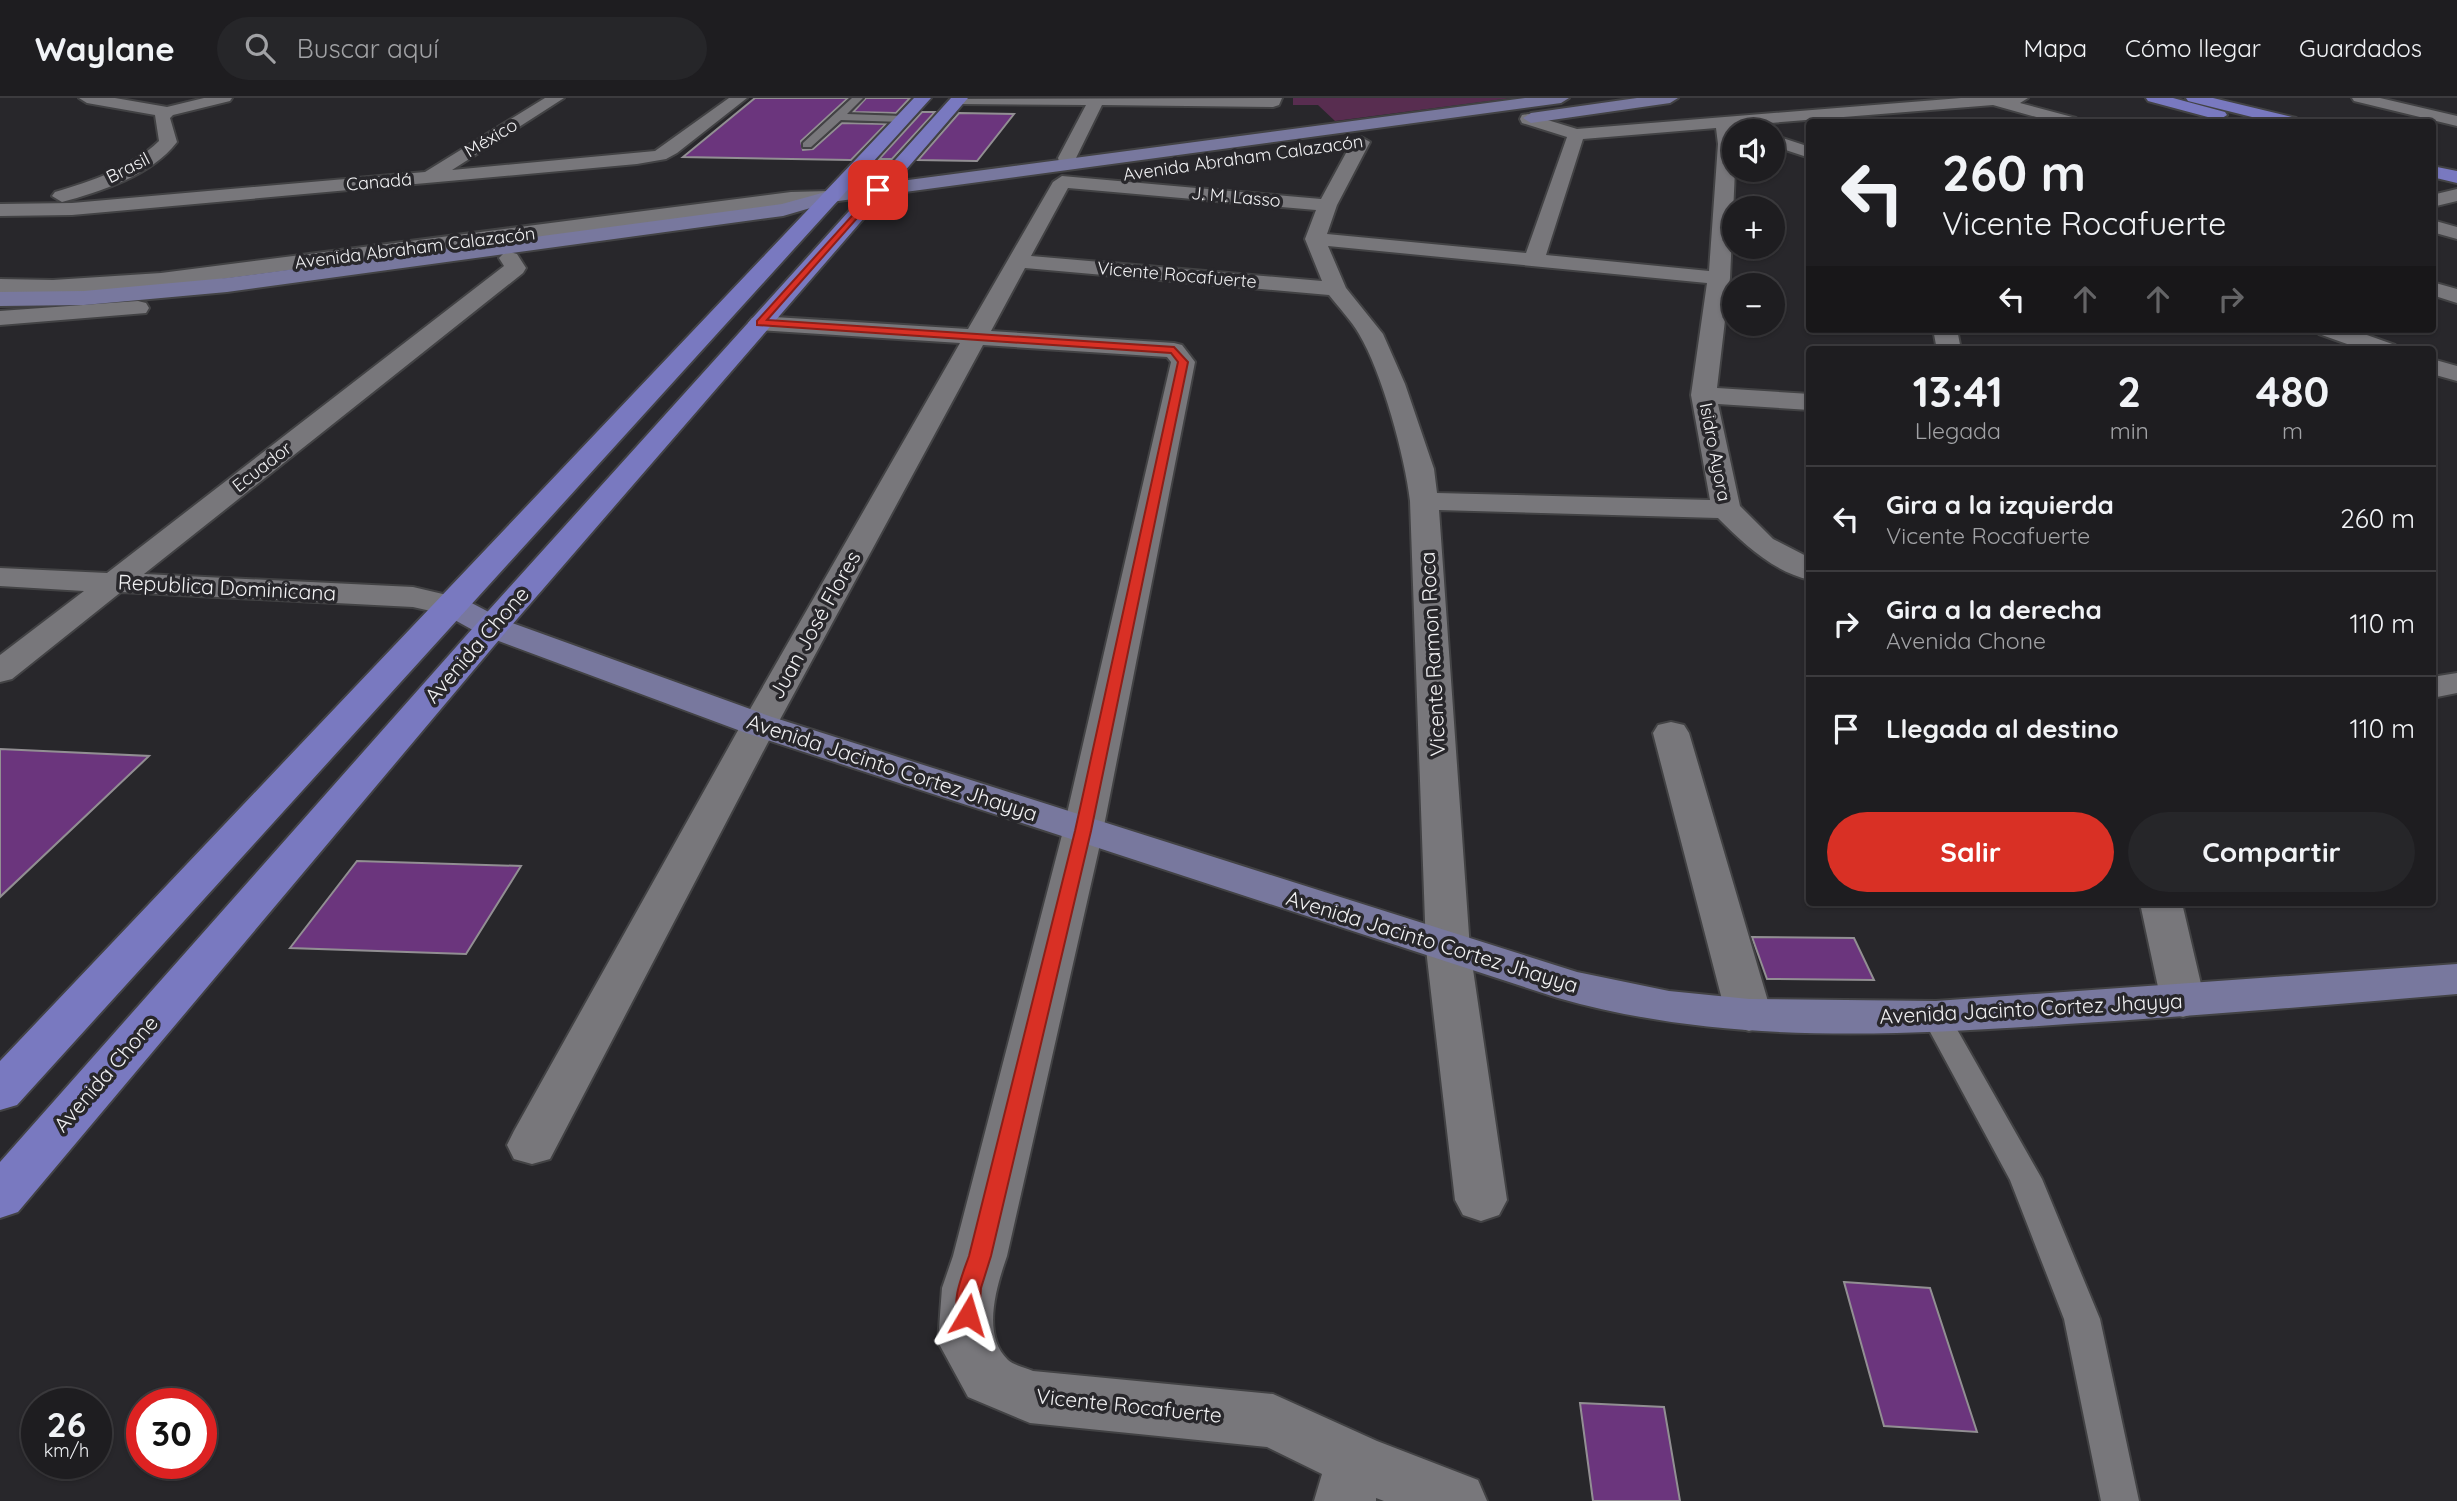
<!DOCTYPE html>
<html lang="es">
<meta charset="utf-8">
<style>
:root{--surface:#1e1d20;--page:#262629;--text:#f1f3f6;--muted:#a1a2a5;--line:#3c3b3e;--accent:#d93025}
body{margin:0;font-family:Quicksand,sans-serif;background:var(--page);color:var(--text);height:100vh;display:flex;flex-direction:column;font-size:26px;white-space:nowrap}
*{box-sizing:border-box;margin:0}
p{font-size:23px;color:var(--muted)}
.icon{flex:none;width:38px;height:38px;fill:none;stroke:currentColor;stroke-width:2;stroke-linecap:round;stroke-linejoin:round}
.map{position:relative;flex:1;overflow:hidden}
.side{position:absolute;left:1806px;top:248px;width:630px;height:560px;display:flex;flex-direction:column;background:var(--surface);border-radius:7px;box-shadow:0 2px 5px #0004,0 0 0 2px var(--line)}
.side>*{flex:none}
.hud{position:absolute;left:1806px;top:21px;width:630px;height:214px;border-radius:7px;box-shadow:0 2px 5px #0004,0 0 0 2px var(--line);background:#1e1d20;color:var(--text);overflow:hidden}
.buttons{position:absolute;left:1722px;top:21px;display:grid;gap:14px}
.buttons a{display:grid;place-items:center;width:63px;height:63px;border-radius:50%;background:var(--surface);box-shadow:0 2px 5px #0004,0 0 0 2px var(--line);font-size:35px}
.speed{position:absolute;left:21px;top:1290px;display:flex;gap:14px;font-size:35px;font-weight:700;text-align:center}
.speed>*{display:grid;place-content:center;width:91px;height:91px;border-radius:50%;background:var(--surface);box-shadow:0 2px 5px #0004,0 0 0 2px var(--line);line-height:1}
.speed small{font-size:18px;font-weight:400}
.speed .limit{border:10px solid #d22;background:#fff;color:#111}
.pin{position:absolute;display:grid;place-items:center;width:60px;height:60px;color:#fff;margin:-30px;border-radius:14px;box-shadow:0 4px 10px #0006}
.me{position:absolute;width:77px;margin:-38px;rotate:7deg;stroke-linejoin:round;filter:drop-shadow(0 0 5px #0008)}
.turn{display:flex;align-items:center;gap:24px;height:147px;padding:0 21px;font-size:32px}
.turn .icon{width:91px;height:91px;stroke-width:2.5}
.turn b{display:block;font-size:49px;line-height:60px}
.lanes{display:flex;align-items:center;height:66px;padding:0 21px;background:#0003;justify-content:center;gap:35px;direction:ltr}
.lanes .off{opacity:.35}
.eta{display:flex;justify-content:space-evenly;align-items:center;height:119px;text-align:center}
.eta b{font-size:42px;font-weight:700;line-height:49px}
.cta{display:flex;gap:14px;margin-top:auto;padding:14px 21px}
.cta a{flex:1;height:80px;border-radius:42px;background:var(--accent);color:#fff;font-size:28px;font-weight:700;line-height:80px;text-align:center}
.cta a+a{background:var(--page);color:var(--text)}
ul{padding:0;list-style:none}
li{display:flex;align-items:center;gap:21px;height:105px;padding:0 21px;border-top:2px solid var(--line)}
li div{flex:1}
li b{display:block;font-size:26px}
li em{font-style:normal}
header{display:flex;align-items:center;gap:42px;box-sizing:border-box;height:98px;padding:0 35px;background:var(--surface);border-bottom:2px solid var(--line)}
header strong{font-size:33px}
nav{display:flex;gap:38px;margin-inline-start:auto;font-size:24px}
.search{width:490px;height:63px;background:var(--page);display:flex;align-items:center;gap:18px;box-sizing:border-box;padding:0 24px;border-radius:38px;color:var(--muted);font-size:26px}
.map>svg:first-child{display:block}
.green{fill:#582d50}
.building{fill:#6b357d;stroke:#928f93;stroke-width:2}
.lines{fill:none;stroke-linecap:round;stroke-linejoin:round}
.service-casing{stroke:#424244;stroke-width:4}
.minor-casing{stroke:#424244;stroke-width:4}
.secondary-casing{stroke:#424244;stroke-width:4}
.primary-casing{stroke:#424244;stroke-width:4}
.service{fill:#78777b;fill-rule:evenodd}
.minor{fill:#78777b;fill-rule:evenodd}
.secondary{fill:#78789e;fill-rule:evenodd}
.primary{fill:#7979c0;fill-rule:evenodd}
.route{fill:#d93025;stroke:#8d1f18;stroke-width:2}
.labels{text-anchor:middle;stroke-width:7;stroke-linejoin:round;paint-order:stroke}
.far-street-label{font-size:18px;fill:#f1f1f3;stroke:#28272b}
.street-label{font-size:21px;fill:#f1f1f3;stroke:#28272b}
</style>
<header>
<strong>Waylane</strong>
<div class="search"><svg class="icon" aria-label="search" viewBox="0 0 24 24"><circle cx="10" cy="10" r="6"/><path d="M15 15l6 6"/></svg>Buscar aquí</div>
<nav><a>Mapa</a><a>Cómo llegar</a><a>Guardados</a></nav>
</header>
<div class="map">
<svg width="2457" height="1403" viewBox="0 0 2457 1403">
<rect width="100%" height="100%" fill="#28272b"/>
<path class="green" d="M1293,0H1512L1335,23L1318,7H1293Z"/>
<path class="building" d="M755,0H848L801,43L803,52L813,51L842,25L886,26L851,62L683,59Z
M866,0H910L896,15L853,14Z
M922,14H935L892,61H879Z
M959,15L1014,16L977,63L918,62Z
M0,651L149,658L0,799Z
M357,763L521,768L466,856L290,850Z
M1752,839L1854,840L1874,882L1767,881Z
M1844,1184L1930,1190L1977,1334L1884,1328Z
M1580,1305L1664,1309L1680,1403H1593Z"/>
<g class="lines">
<g class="service-casing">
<path id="service" d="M852,0H863L847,16L903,18L908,21L903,24L841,22L811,49H803V45Z
M1936,909L1946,912L2042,1081L2100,1221L2139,1403H2101L2064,1221L2010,1082L1922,919L1926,912Z"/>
</g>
<g class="minor-casing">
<path id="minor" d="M79,0H115L167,9L204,0H232L230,3L173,17L170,20L177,44C152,77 100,94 62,104L52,98L55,94C92,83 131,70 159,43L155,17L87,5Z
M545,0H564L452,72L655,53L729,0H747L677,55L666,61L637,66L72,117L0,118V106L72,105L425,74Z
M1282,0L1279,7L1273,9L1102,7L1076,60V66L1067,71L1061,70L1058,60L1086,7L959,6L951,1Z
M1961,0H2028L2020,5L2076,20L2078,24H2054L1993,7L1733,28L1735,72L1730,180L1717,290L1810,296V312L1718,306L1740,408L1773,441L1810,460V482C1772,473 1744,446 1718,420L1439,412L1470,851L1507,1102L1499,1117L1481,1123L1463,1117L1455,1102L1426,851L1410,403C1405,359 1382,274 1359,236C1351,222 1339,210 1329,197L1025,170L991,233L1174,245L1182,247L1195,264L1103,733L1007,1158C997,1187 981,1237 1008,1262C1013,1267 1026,1270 1033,1273L1273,1296L1377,1343L1478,1382L1487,1403H1384L1376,1400V1403H1314L1322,1376L1267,1349L1030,1325L968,1299L938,1244L942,1190L953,1158L1063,733L1171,264L1167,259L983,247L777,627L550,1061L532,1066L514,1061L507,1047L514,1033L741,627L960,245L760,232L752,230L748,225L752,220L760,218L968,231L1053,84L1062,78L1321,101L1352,44L1361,39L1370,44L1337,107L1327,136L1526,155L1567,39L1522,25L1520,21L1522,17L1528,16L1577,31ZM1716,30L1718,46L1709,173L1546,157L1583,41ZM1068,90L1316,112L1305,141L1322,183L1031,158ZM1328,148L1707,185L1691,297L1710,402L1437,395L1434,371L1405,286L1383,236L1346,190Z
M2352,0H2380L2457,18V28L2354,3Z
M1773,37L1810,49V60L1773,48Z
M2457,91V103L2432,109V97Z
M829,93L836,95L839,99L836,103L791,106L161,189L53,196L0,195V181L53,182L161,175L791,94Z
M2432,122L2457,129V141L2432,134Z
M510,154L517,156L526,170L523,175L144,476L413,489L464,501L469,508L464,515L453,518L413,509L121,494L12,581L0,584V557L84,493L0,488V470L107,475L504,168L499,160L503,156Z
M2432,184L2457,191V205L2432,197Z
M138,203L146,205L149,210L146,215L0,227V213Z
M1933,231H1957L1961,252H1937Z
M2315,231H2350L2395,247L2399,252H2364L2319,236Z
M2432,261L2457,268V283L2432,276Z
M2457,575V595L2432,600V579Z
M1671,624L1684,627L1689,635L1772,917L1765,928L1749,933L1733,928L1726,917L1653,635L1658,627Z
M2140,805H2182L2205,903L2199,914L2183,919L2167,914L2161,903Z"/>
</g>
<g class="secondary-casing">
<path id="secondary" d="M1525,0H1569L1561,5L831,104L783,118L227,194L84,207L0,208V194L84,193L227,180L782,106L829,93L878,86Z
M1637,0H1678L1670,5L1531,25L1523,20L1531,15Z
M453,498L464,501L504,522L772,619L1577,874L1669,893L1749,901L1936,903L2457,866V896C2327,907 2197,918 2067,926C1898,938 1723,947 1558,900L746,635L480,536L442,515L437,508L442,501Z"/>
</g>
<g class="primary-casing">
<path id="primary" d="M914,0H931L17,1007L0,1012V963Z
M951,0H968L504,536L18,1114L0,1120V1064L480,522Z
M2146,0H2173L2225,14L2227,17L2219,22L2148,3Z
M2186,0H2213L2296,20L2298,24H2272L2188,3Z
M2432,68L2457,73V85L2432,79Z"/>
</g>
<use href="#service" class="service"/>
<use href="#minor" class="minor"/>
<use href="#secondary" class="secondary"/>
<use href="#primary" class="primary"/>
</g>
<path class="route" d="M878,89L881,93L767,222L1174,249L1188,264L1091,733L991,1158L981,1190L979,1217L976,1224L968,1227L960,1224C950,1204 962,1178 969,1158L1075,733L1178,264L1171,255L757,227V223Z"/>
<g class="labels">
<g class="far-street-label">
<text transform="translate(491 40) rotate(-31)" y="6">México</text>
<text transform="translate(1243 60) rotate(-8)" y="6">Avenida Abraham Calazacón</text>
<text transform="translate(128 70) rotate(-27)" y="6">Brasil</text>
<text transform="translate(379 84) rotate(-5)" y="6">Canadá</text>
<text transform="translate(1236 99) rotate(5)" y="6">J. M. Lasso</text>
<text transform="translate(415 150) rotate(-7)" y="6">Avenida Abraham Calazacón</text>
<text transform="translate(1177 177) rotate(5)" y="6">Vicente Rocafuerte</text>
<text transform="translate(1715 354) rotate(79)" y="6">Isidro Ayora</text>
<text transform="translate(262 369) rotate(-38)" y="6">Ecuador</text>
</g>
<g class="street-label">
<text transform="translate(227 490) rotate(3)" y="7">Republica Dominicana</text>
<text transform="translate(815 527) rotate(-61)" y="7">Juan José Flores</text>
<text transform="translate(477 547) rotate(-49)" y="7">Avenida Chone</text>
<text transform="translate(1433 556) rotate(-93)" y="7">Vicente Ramon Roca</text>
<text transform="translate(892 670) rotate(18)" y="7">Avenida Jacinto Cortez Jhayya</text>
<text transform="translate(1432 844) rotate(17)" y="7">Avenida Jacinto Cortez Jhayya</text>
<text transform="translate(2031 911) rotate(-3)" y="7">Avenida Jacinto Cortez Jhayya</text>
<text transform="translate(106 976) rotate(-49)" y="7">Avenida Chone</text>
<text transform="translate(1129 1308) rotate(6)" y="7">Vicente Rocafuerte</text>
</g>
</g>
</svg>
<div class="buttons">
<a><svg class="icon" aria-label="sound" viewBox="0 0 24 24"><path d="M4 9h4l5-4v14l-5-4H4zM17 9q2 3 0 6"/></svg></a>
<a>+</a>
<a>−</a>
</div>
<div class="speed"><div>26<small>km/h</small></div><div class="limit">30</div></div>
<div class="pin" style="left:878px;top:92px;background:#d93025"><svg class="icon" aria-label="arrive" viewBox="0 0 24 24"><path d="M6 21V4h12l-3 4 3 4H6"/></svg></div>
<svg class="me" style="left:968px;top:1217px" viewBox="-20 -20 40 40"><path d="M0-17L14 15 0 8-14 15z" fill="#d93025" stroke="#fff" stroke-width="4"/></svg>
<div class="hud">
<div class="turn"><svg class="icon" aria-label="left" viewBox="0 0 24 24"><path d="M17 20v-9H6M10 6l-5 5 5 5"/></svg><div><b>260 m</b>Vicente Rocafuerte</div></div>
<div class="lanes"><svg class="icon" aria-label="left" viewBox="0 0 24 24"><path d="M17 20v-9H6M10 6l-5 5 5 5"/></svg><svg class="icon off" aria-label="ahead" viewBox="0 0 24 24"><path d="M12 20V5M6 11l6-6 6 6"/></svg><svg class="icon off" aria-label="ahead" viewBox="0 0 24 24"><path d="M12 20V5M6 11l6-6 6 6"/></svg><svg class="icon off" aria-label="right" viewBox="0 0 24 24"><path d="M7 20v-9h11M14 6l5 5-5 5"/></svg></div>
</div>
<section class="side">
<div class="eta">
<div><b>13:41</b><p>Llegada</p></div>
<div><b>2</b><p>min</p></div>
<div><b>480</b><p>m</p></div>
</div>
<ul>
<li><svg class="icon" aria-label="left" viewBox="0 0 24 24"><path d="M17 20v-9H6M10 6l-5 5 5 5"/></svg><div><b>Gira a la izquierda</b><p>Vicente Rocafuerte</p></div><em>260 m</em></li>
<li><svg class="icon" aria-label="right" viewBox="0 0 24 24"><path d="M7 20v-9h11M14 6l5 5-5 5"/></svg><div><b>Gira a la derecha</b><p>Avenida Chone</p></div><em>110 m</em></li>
<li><svg class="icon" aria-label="arrive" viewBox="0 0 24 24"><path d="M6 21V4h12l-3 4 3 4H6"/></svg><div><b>Llegada al destino</b></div><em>110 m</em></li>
</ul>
<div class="cta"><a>Salir</a><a>Compartir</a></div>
</section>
</div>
